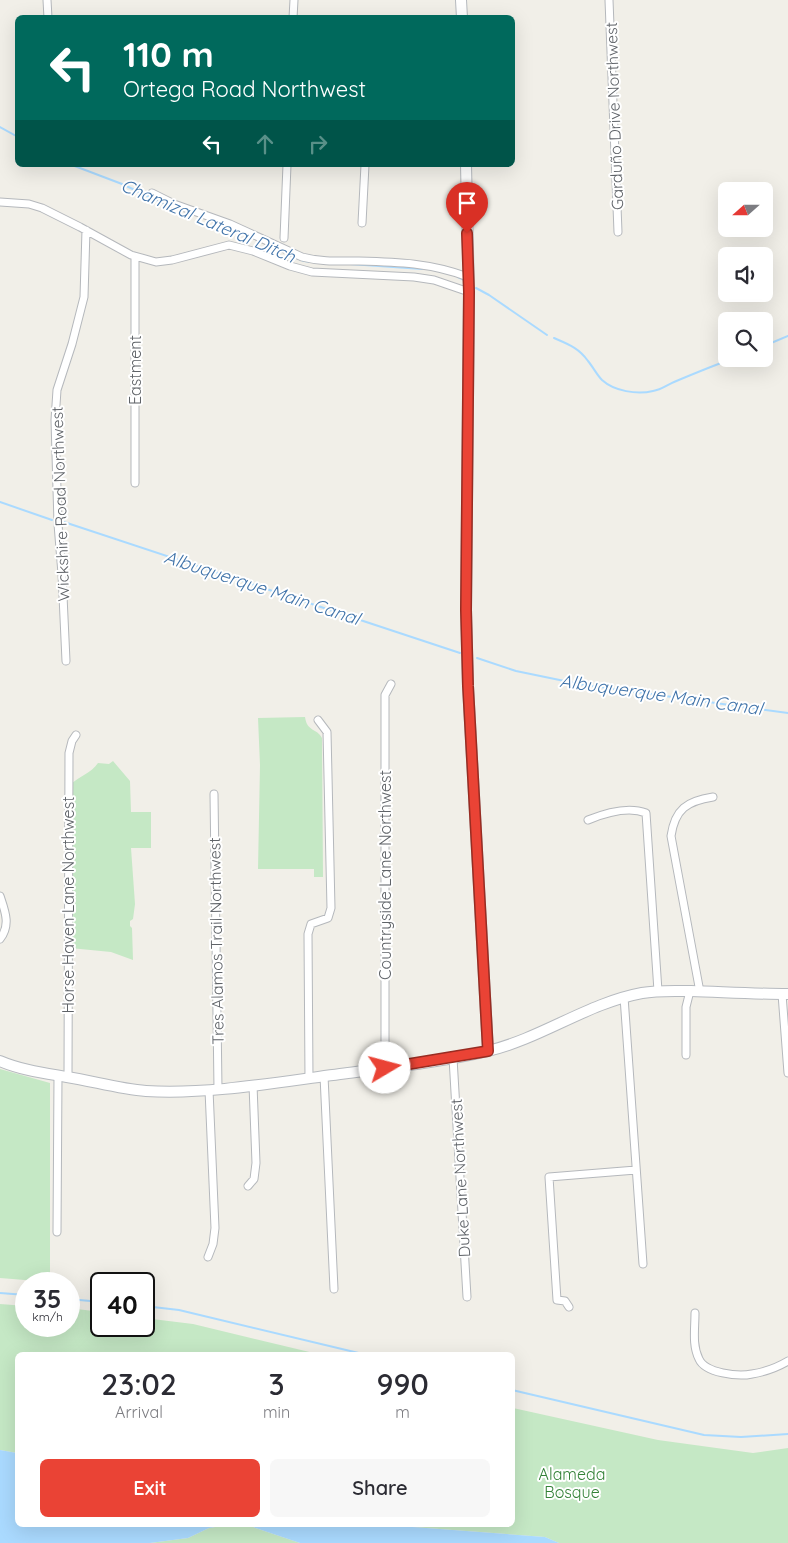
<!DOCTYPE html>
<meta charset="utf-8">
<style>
:root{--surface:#fff;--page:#f7f7f7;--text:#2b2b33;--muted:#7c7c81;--accent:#ea4335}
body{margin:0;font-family:Quicksand,sans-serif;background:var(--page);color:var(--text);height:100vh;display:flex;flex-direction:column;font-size:19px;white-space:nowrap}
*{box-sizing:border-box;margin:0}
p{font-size:16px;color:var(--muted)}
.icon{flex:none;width:28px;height:28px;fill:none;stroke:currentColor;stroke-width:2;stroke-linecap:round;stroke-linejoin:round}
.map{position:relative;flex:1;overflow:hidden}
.details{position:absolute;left:15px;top:1352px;width:500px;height:175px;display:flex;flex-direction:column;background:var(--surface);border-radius:8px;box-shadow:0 5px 20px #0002}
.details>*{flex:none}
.hud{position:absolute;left:15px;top:15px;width:500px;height:152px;border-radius:8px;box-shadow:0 5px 20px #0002;background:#00695c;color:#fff;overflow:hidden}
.needle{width:32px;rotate:249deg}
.fabs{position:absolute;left:718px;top:182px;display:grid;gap:10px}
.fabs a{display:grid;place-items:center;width:55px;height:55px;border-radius:8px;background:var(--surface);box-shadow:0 5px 20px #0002;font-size:25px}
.speed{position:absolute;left:15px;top:1272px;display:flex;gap:10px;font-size:25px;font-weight:700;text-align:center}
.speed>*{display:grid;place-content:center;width:65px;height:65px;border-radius:50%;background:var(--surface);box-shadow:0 5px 20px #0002;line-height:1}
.speed small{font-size:12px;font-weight:400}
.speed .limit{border:2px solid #111;border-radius:8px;background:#fff;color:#111}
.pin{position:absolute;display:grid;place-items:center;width:42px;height:42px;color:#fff;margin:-51px -21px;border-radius:50% 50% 50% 0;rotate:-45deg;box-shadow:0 0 5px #0007}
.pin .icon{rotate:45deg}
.me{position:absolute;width:55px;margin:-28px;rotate:82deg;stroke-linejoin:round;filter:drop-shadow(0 0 4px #0008)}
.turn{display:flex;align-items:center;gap:18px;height:105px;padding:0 25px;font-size:22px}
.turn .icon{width:65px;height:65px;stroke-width:2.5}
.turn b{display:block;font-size:35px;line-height:42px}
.lanes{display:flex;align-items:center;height:48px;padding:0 25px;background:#0003;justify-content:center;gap:25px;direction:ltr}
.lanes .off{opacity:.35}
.eta{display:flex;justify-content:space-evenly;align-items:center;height:85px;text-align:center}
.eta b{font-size:30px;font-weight:600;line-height:35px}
.cta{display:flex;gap:10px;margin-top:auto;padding:10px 25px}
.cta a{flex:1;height:58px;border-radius:8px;background:var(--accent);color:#fff;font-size:20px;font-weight:600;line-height:58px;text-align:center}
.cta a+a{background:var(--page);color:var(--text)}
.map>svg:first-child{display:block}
.green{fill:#c5e8c5}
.water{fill:#aadaff}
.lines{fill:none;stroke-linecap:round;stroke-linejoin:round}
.stream{stroke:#aadaff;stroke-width:2}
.street-casing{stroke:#b5b8bc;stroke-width:9}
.secondary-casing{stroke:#b6babf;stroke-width:12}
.street{stroke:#fff;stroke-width:7}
.secondary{stroke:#fff;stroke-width:10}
.route-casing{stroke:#982c22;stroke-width:12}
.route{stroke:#ea4335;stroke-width:9}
.labels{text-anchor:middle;stroke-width:4;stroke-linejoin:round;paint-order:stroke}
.street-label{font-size:16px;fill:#5f6368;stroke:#fff}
.park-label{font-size:16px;fill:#348238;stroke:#fff}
.water-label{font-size:18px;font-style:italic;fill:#4174aa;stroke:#fff}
</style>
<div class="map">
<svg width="788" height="1543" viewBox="0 0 788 1543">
<rect width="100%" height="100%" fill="#f1efe8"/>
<path class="green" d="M305,717C307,732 317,728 322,738L323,877H314V869H258L260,765L258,718Z
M113,761L130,781L131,812H151V848H131L135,904L133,919L130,921V926L132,928L133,960L111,952L70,948L71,921L74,905L72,904L71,784C80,776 91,773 98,763L109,764Z
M0,1069L50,1083V1282L0,1278Z
M0,1304L26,1306V1326H69V1308L101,1312V1326H144V1318L193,1324L322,1355H18L17,1453L0,1450Z
M513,1408L658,1440L753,1453L788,1448V1543H559L545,1537L386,1525H512Z
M228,1525H247L300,1543H150L188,1538L209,1528Z"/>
<path class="water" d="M0,1450L17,1453L18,1525H228L209,1528L188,1538L150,1543H0Z
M247,1525H386L545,1537L559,1543H300Z"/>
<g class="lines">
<path class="stream" d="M0,127L18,137
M72,165L122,184L169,206
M289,255L304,261L330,264
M350,264L422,269
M458,277L464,280
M476,288L489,295L547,335
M554,338C568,344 579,348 588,361C593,367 597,375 602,380C614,391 637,395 653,391C661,390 667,385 674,382C693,374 712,366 732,359
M764,346L788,336
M0,502L52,520
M64,522L460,653
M477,658L516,671L579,684L788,713
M0,1293L26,1295
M69,1299L101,1302
M144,1306L179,1310L367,1355
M512,1390L704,1435L741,1437L788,1434"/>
<g class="street-casing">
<path id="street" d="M47,0L48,18
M609,0L618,232
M293,18L294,0
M152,193L174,204L230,224L302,257C321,262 339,261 359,261C398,262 431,263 468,277
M0,202L29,204L42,208L80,227L131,255L156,262L172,260L229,245L253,251L290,266L312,272L414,277L434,280L469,292
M362,223L365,165
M284,238L287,165
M135,483V257
M66,661L62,574L58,524L55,420L57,390L72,344L84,297L86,230
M214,794L218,1089
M588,820C605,813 628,806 646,813L658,991
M0,896C5,911 11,925 0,939
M700,992L671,836C675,809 687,801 713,797
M782,994L788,1073
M624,997L643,1264
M686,1055V1007L690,991
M453,1058L467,1297
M385,1068V695L391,684
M324,1076L334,1289
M68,1077L69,753L72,741L76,735
M309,1078L308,934L311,924L328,918L331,908L327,732L318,720
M248,1186L254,1179L256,1163L253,1085
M57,1232L58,1076
M208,1257L213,1244L215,1228L209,1090
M569,1307L565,1301L557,1300L549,1177L636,1170
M695,1313C695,1329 692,1345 699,1359C705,1373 738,1377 752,1374C764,1372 778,1367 788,1361"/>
</g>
<g class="secondary-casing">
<path id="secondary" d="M461,0L462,18
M466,165L469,292L466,610L468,686L488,1051
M0,1061C21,1070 44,1073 67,1077C93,1081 119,1089 146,1091C211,1095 284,1081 348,1073C394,1067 442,1062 488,1051C542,1038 588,1003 642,993C658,990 675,991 691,991C723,992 756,994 788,994"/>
</g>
<use href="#street" class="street"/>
<use href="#secondary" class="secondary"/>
</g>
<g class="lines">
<g class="route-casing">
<path id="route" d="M385,1068L488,1051L468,686L466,610L469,292L467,233"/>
</g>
<use href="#route" class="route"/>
</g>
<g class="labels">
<g class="street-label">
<text transform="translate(614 116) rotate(-92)" y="6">Garduño Drive Northwest</text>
<text transform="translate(135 370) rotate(-90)" y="6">Eastment</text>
<text transform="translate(60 504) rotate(-92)" y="6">Wickshire Road Northwest</text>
<text transform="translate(385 875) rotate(-90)" y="6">Countryside Lane Northwest</text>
<text transform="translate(68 905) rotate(-90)" y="6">Horse Haven Lane Northwest</text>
<text transform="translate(216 941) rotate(-91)" y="6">Tres Alamos Trail Northwest</text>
<text transform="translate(460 1178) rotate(-93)" y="6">Duke Lane Northwest</text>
</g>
<g class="park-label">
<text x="572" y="1480">Alameda<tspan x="572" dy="18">Bosque</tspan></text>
</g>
<g class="water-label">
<text transform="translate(208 221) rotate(23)" y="6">Chamizal Lateral Ditch</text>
<text transform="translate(262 588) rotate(18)" y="6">Albuquerque Main Canal</text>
<text transform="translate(661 695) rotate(8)" y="6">Albuquerque Main Canal</text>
</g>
</g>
</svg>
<div class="fabs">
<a><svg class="needle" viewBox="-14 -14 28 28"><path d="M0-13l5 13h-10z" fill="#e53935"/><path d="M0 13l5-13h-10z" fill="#7c7c81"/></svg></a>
<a><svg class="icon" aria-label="sound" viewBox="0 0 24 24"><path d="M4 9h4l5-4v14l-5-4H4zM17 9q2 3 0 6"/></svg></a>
<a><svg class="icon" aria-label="search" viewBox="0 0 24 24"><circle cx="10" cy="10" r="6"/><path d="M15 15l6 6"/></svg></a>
</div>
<div class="speed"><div>35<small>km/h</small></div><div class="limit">40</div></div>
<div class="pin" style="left:467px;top:233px;background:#d93025"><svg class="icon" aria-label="arrive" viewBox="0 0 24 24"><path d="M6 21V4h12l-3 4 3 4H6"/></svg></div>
<svg class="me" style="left:385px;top:1068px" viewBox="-20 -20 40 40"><circle r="19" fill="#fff"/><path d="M0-13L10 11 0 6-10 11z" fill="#ea4335"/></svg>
<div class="hud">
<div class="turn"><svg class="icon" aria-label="left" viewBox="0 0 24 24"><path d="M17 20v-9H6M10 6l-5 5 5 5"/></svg><div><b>110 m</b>Ortega Road Northwest</div></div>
<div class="lanes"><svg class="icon" aria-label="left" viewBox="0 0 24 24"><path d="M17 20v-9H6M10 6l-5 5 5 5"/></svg><svg class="icon off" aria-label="ahead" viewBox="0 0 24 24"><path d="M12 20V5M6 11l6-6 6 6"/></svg><svg class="icon off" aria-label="right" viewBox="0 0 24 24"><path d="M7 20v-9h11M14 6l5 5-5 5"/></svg></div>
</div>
<section class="details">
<div class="eta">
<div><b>23:02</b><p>Arrival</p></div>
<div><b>3</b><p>min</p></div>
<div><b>990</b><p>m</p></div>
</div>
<div class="cta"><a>Exit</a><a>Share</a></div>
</section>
</div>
